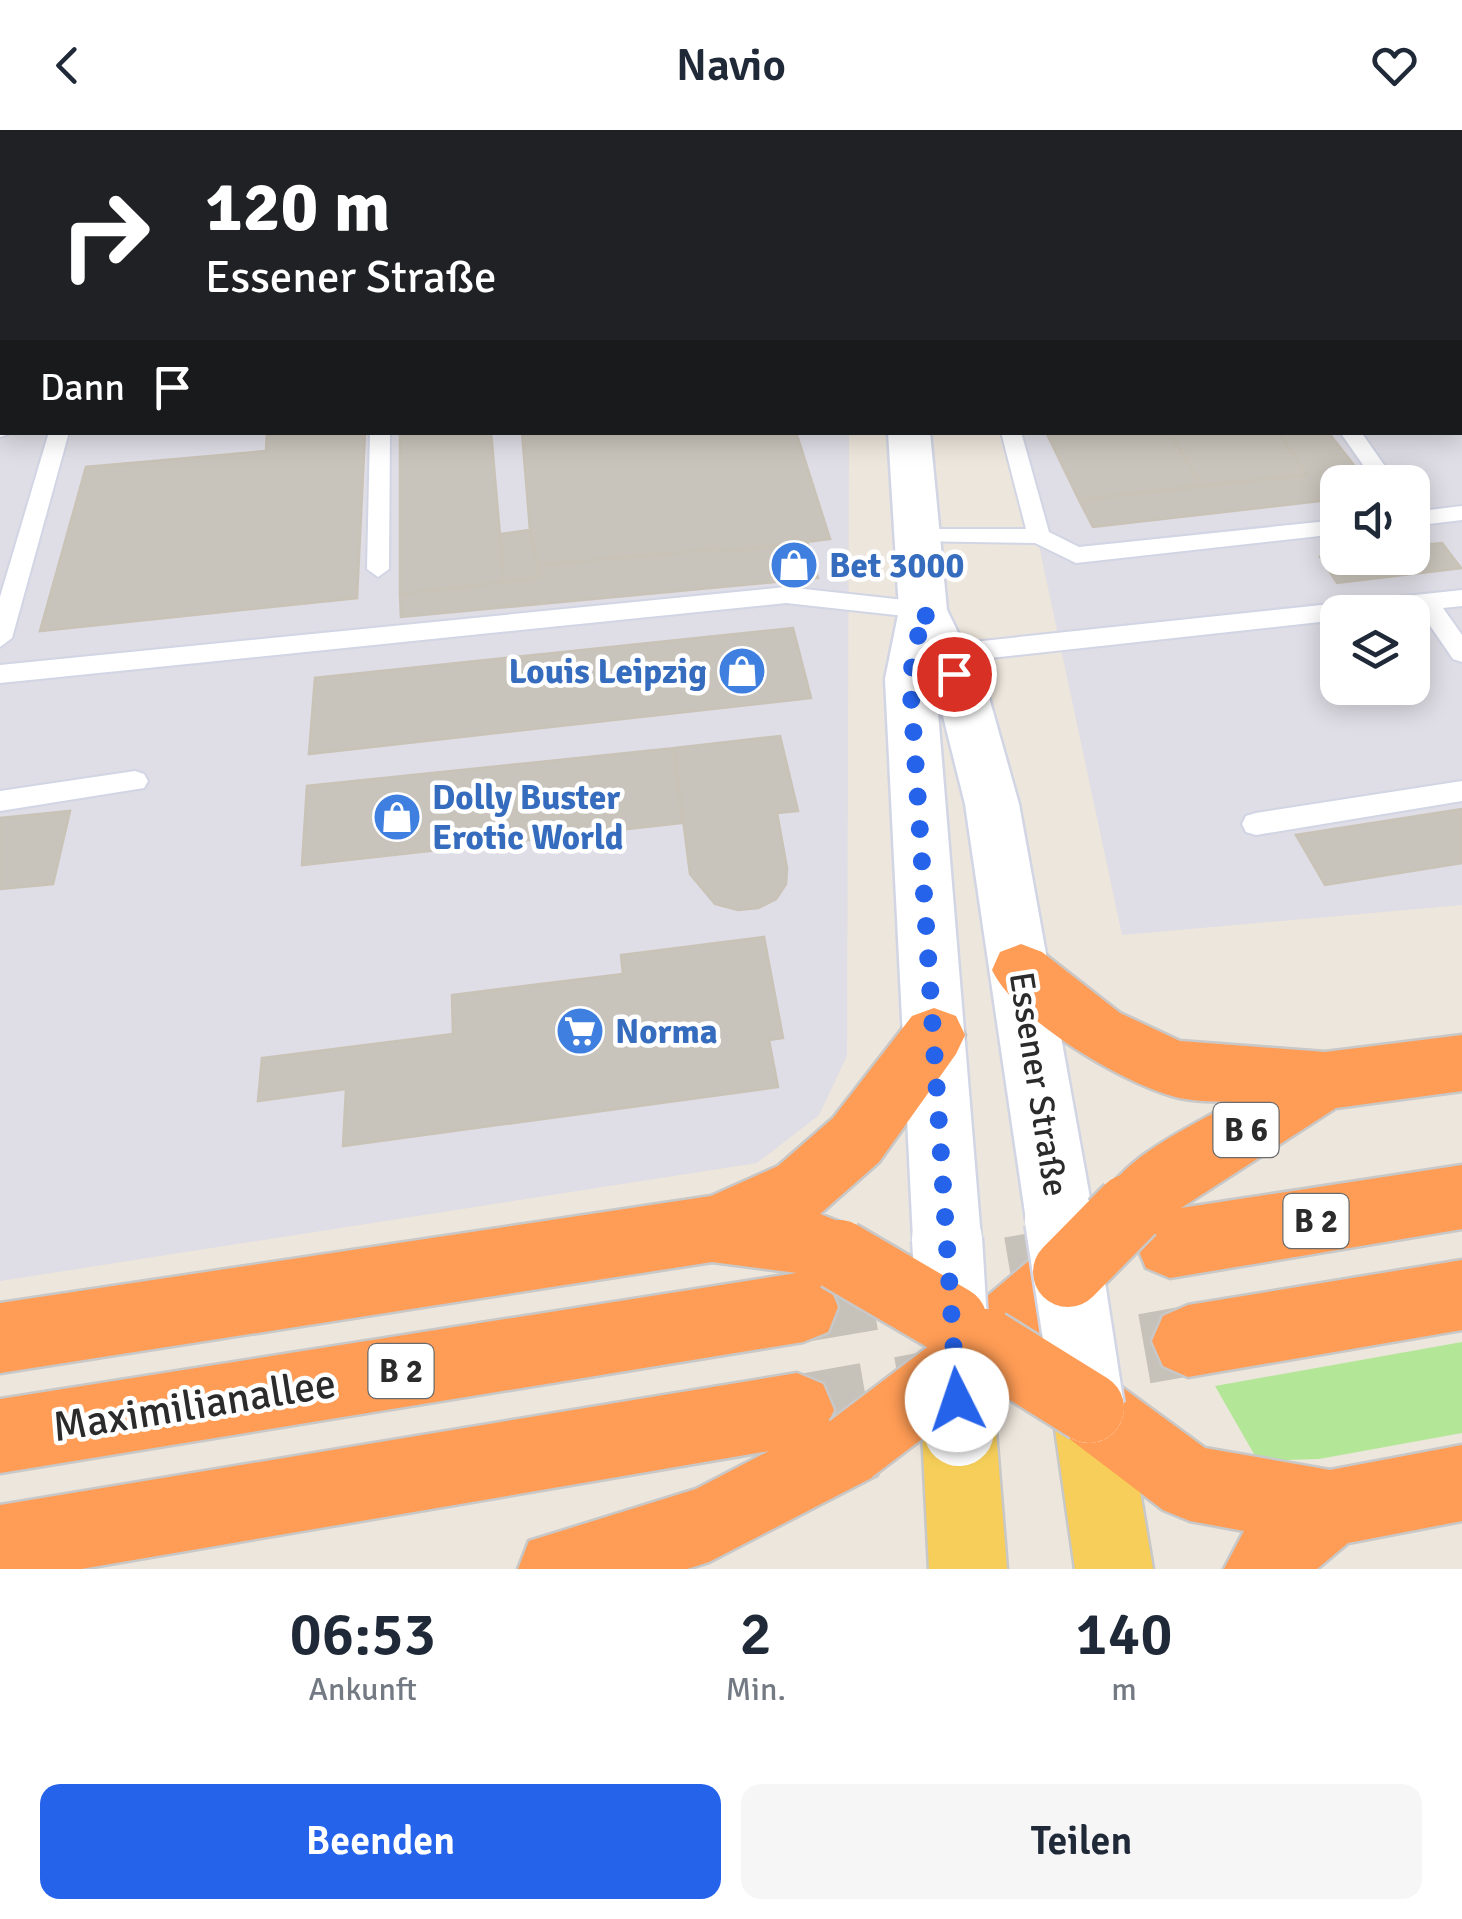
<!DOCTYPE html>
<html lang="de">
<meta charset="utf-8">
<style>
:root{--surface:#fff;--page:#f6f6f7;--text:#1f2937;--muted:#747a83;--accent:#2563eb}
body{margin:0;font-family:Signika,sans-serif;background:var(--page);color:var(--text);height:100vh;display:flex;flex-direction:column;font-size:38px;white-space:nowrap}
*{box-sizing:border-box;margin:0}
p{font-size:32px;color:var(--muted)}
.icon{flex:none;width:55px;height:55px;fill:none;stroke:currentColor;stroke-width:2;stroke-linecap:round;stroke-linejoin:round}
.map{position:relative;height:1439px;overflow:hidden}
.details{display:flex;flex-direction:column;background:var(--surface);flex:1}
.details>*{flex:none}
.banner{position:absolute;left:0px;top:0px;width:1462px;height:305px;box-shadow:0 5px 25px #0003;background:#202124;color:#fff;overflow:hidden}
.controls{position:absolute;left:1320px;top:335px;display:grid;gap:20px}
.controls a{display:grid;place-items:center;width:110px;height:110px;border-radius:20px;background:var(--surface);box-shadow:0 5px 25px #0003;font-size:50px}
.pin{position:absolute;display:grid;place-items:center;width:85px;height:85px;color:#fff;margin:-42px;border:5px solid #fff;border-radius:50%;box-shadow:0 2px 10px #0007}
.me{position:absolute;width:110px;margin:-55px;rotate:356deg;stroke-linejoin:round;filter:drop-shadow(0 0 8px #0008)}
.turn{display:flex;align-items:center;gap:35px;height:210px;padding:0 40px;font-size:45px}
.turn .icon{width:130px;height:130px;stroke-width:2.5}
.turn b{display:block;font-size:70px;line-height:85px}
.then{display:flex;align-items:center;height:95px;padding:0 40px;background:#0003;gap:20px;font-size:38px}
.eta{display:flex;justify-content:space-evenly;align-items:center;height:170px;text-align:center}
.eta b{font-size:60px;font-weight:600;line-height:70px}
.button{display:flex;gap:20px;margin-top:auto;padding:20px 40px}
.button a{flex:1;height:115px;border-radius:20px;background:var(--accent);color:#fff;font-size:40px;font-weight:600;line-height:115px;text-align:center}
.button a+a{background:var(--page);color:var(--text)}
header{display:flex;justify-content:space-between;align-items:center;height:130px;padding:0 40px;background:var(--surface);font-size:45px;font-weight:600}
.map>svg:first-child{display:block}
.industrial{fill:#dfdde5;fill-rule:evenodd}
.green{fill:#b3e697}
.building{fill:#c9c4bb;stroke:#c9c2b6;stroke-width:2.5}
.lines{fill:none;stroke-linecap:round;stroke-linejoin:round}
.highway-tunnel{stroke:#c6c1b9;stroke-width:70;stroke-dasharray:70 35;stroke-linecap:butt}
.lane-casing{stroke:#d1d5e4;stroke-width:4}
.street-casing{stroke:#d1d5e4;stroke-width:58}
.secondary-casing{stroke:#d1d5e4;stroke-width:5}
.primary-casing{stroke:#c8c8c8;stroke-width:5}
.highway-casing{stroke:#c8c8c8;stroke-width:5}
.lane{fill:#fff;fill-rule:evenodd}
.street{stroke:#fff;stroke-width:52}
.secondary{fill:#fff;fill-rule:evenodd}
.primary{fill:#f6ce59;fill-rule:evenodd}
.highway{fill:#ff9c55;fill-rule:evenodd}
.secondary-bridge-casing{stroke:#d1d5e4;stroke-width:75;stroke-linecap:butt}
.highway-bridge-casing{stroke:#c8c8c8;stroke-width:75;stroke-linecap:butt}
.secondary-bridge{stroke:#fff;stroke-width:70}
.highway-bridge{stroke:#ff9c55;stroke-width:70}
.route{stroke:#2563eb;stroke-width:18;stroke-dasharray:0 32.4}
.labels{text-anchor:middle;stroke-width:9;stroke-linejoin:round;paint-order:stroke}
.shield{fill:#fff;stroke:#6b6b6b;stroke-width:2.5}
.shield-label{font-size:32px;font-weight:bold;fill:#2b2b2b}
.shop-label{font-size:35px;font-weight:bold;fill:#366cbe;stroke:#fff;text-anchor:start}
.street-label{font-size:35px;fill:#2b2b2b;stroke:#fff}
.near-street-label{font-size:42px;fill:#2b2b2b;stroke:#fff}
</style>
<header><svg class="icon" aria-label="back" viewBox="0 0 24 24"><path d="M15 5l-7 7 7 7"/></svg>Navio<svg class="icon" aria-label="heart" viewBox="0 0 24 24"><path d="M12 20l-8-8c-3-5 5-10 8-4 3-6 11-1 8 4z"/></svg></header>
<div class="map">
<svg width="1462" height="1439" viewBox="0 0 1462 1439">
<rect width="100%" height="100%" fill="#ede6dc"/>
<path class="industrial" d="M0,0H844V2H2L0,120Z
M948,0H1462V775L1122,805L1015,303L1460,302V2ZM1338,352H1412V428H1338ZM1338,482H1412V558H1338Z
M0,166L2,302L849,303L847,926L819,985L757,1033L0,1151Z"/>
<path class="green" d="M1462,1212V1303L1319,1329L1258,1331L1215,1256Z"/>
<path class="building" d="M1307,0H1462V8L1460,2Z
M267,302H365L357,468L40,501L86,337L266,321Z
M400,302H491L504,452L400,464Z
M522,302H796L830,409L733,421L719,419L538,435L530,400Z
M1068,302H1169L1202,355L1079,370L1047,304Z
M1169,302H1278L1307,345L1202,355Z
M1278,302H1328L1367,352H1338V369L1093,397L1079,370L1307,345Z
M530,400L540,448L504,452L500,404Z
M807,411L818,448L401,487L400,464L540,448L538,435L719,419L733,421Z
M1442,413L1461,438L1337,453L1320,427L1412,428V416Z
M793,498L811,568L309,624L315,548Z
M780,606L798,681L777,683L787,738L786,754L776,769L758,778L738,780L715,774L690,744L674,618Z
M674,618L682,693L302,735L307,656Z
M1462,679V733L1325,755L1296,705Z
M70,681L53,754L0,759V688Z
M764,807L783,908L769,910L778,957L343,1016L346,959L258,971L262,928L453,904L452,865L623,844L621,825Z"/>
<g class="lines">
<path class="highway-tunnel" d="M803,1177L1093,1128
M1041,1237L1188,1211
M797,1280L932,1256"/>
<g class="lane-casing">
<path id="lane" d="M225,0H241V2H225Z
M1203,0H1219L1220,2H1204Z
M0,294L2,302L9,304L0,307Z
M49,302H69L12,508L0,517V467Z
M370,302H390L389,439L378,447L367,439Z
M1001,302H1021L1049,402L1079,417L1338,390V404L1076,433L1035,413L909,411L906,406L909,401L917,399H1026Z
M1340,302H1361L1396,352H1375Z
M1462,376V390L1412,396V382Z
M786,457L923,472L935,480L923,488L786,473L0,553V535Z
M1462,460V476L1443,478L1462,505V532L1453,529L1420,481L1338,482V490L944,533L932,524L944,515Z
M135,641L144,644L148,651L144,658L0,681V661Z
M1462,651V671L1256,705L1246,702L1242,694L1246,686L1256,683Z"/>
</g>
<g class="street-casing">
<path id="street" d="M1460,32L1462,31"/>
</g>
<g class="secondary-casing">
<path id="secondary" d="M856,0H888L889,2H858Z
M0,134H2V156H0Z
M888,302H930L947,480L988,564L1019,674L1094,1090L1084,1113L1060,1123L1036,1113L1026,1090L965,674L936,558L981,1109L971,1133L947,1143L923,1133L913,1109L885,549L899,480Z"/>
</g>
<g class="primary-casing">
<path id="primary" d="M1089,1241L1115,1252L1126,1278L1153,1439H1075L1052,1278L1063,1252Z
M959,1264L985,1275L996,1301L1007,1439H929L922,1301L933,1275Z"/>
</g>
<g class="highway-casing">
<path id="highway" d="M1021,814L1042,822L1120,883L1180,911L1325,922L1462,905V961L1336,978L1181,1078L1462,1035V1099L1170,1148L1146,1138L1136,1114L1138,1108L1130,1112L1106,1102L1097,1079C1119,1027 1186,1000 1233,972C1214,971 1191,972 1172,966C1119,951 1015,889 992,840L1000,822Z
M934,878L956,886L965,905L956,924L879,1032L820,1084L863,1101L873,1125L863,1149L839,1159L829,1155L838,1177L828,1202L803,1212L0,1343V1269L797,1143L712,1132L0,1243V1173L711,1066L778,1036L833,988L912,886Z
M1068,1108L1092,1118L1102,1142L1092,1166L982,1263L957,1274L932,1263L921,1238L932,1213L1044,1118Z
M1462,1130V1200L1188,1247L1163,1236L1152,1211L1163,1186L1188,1175Z
M1089,1241L1115,1252L1205,1318L1330,1340L1462,1315V1391L1348,1413L1317,1439H1224L1244,1401L1190,1391L1163,1380L1063,1304L1052,1278L1063,1252Z
M797,1243L823,1254L834,1280L829,1291L851,1282L877,1293L888,1319L877,1345L709,1432L687,1439H518L529,1411L696,1359L769,1321L81,1439H0V1375Z"/>
</g>
<use href="#lane" class="lane"/>
<use href="#street" class="street"/>
<use href="#secondary" class="secondary"/>
<use href="#primary" class="primary"/>
<use href="#highway" class="highway"/>
<g class="secondary-bridge-casing">
<path id="secondary-bridge" d="M1060,1090L1089,1278
M947,1109L952,1191
M955,1240L959,1301"/>
</g>
<g class="highway-bridge-casing">
<path id="highway-bridge" d="M839,1125L952,1191
M1068,1142L1130,1079
M986,1214L1089,1278
M851,1319L955,1240"/>
</g>
<use href="#secondary-bridge" class="secondary-bridge"/>
<use href="#highway-bridge" class="highway-bridge"/>
</g>
<g class="lines">
<path class="route" d="M954,544L923,480L910,549L957,1270"/>
</g>
<defs>
<g id="shop-disc" transform="scale(2.5)"><circle r="9.5" fill="#3f7fe0" stroke="#fff"/><path d="M-5-2.5h2.3a2.7 3.5 0 0 1 5.4 0H5L5.5 6h-11ZM-1.5-2.5h3a1.5 2.3 0 0 0-3 0Z" fill="#fff"/></g>
<g id="supermarket-disc" transform="scale(2.5)"><circle r="9.5" fill="#3f7fe0" stroke="#fff"/><path d="M-6-5.5h2.5l.6 2H6L4.5 2H-2.5L-4.4-4H-6ZM-1.5 3.2a1.3 1.3 0 1 0 .1 0ZM3 3.2a1.3 1.3 0 1 0 .1 0Z" fill="#fff"/></g>
</defs>
<g fill-rule="evenodd">
<use href="#shop-disc" x="794" y="435"/>
<use href="#shop-disc" x="742" y="541"/>
<use href="#shop-disc" x="397" y="687"/>
<use href="#supermarket-disc" x="580" y="901"/>
</g>
<g class="labels">
<g class="shield">
<rect x="1213.5" y="973" width="65" height="54" rx="8"/>
<rect x="1283.5" y="1064" width="65" height="54" rx="8"/>
<rect x="368.5" y="1214" width="65" height="54" rx="8"/>
</g>
<g class="shield-label">
<text x="1246" y="1011">B 6</text>
<text x="1316" y="1102">B 2</text>
<text x="401" y="1252">B 2</text>
</g>
<g class="shop-label">
<text x="829" y="447">Bet 3000</text>
<text x="707" y="553" text-anchor="end">Louis Leipzig</text>
<text x="432" y="679">Dolly Buster<tspan x="432" dy="40">Erotic World</tspan></text>
<text x="615" y="913">Norma</text>
</g>
<g class="street-label">
<text transform="translate(1039 954) rotate(81)" y="12">Essener Straße</text>
</g>
<g class="near-street-label">
<text transform="translate(194 1274) rotate(-9)" y="15">Maximilianallee</text>
</g>
</g>
</svg>
<div class="controls">
<a><svg class="icon" aria-label="sound" viewBox="0 0 24 24"><path d="M4 9h4l5-4v14l-5-4H4zM17 9q2 3 0 6"/></svg></a>
<a><svg class="icon" aria-label="layers" viewBox="0 0 24 24"><path d="M12 4l9 5-9 5-9-5zM3 14l9 5 9-5"/></svg></a>
</div>
<div class="pin" style="left:954px;top:544px;background:#d93025"><svg class="icon" aria-label="arrive" viewBox="0 0 24 24"><path d="M6 21V4h12l-3 4 3 4H6"/></svg></div>
<svg class="me" style="left:957px;top:1270px" viewBox="-20 -20 40 40"><circle r="19" fill="#fff"/><path d="M0-13L10 11 0 6-10 11z" fill="#2563eb"/></svg>
<div class="banner">
<div class="turn"><svg class="icon" aria-label="right" viewBox="0 0 24 24"><path d="M7 20v-9h11M14 6l5 5-5 5"/></svg><div><b>120 m</b>Essener Straße</div></div>
<div class="then">Dann<svg class="icon" aria-label="arrive" viewBox="0 0 24 24"><path d="M6 21V4h12l-3 4 3 4H6"/></svg></div>
</div>
</div>
<section class="details">
<div class="eta">
<div><b>06:53</b><p>Ankunft</p></div>
<div><b>2</b><p>Min.</p></div>
<div><b>140</b><p>m</p></div>
</div>
<div class="button"><a>Beenden</a><a>Teilen</a></div>
</section>
